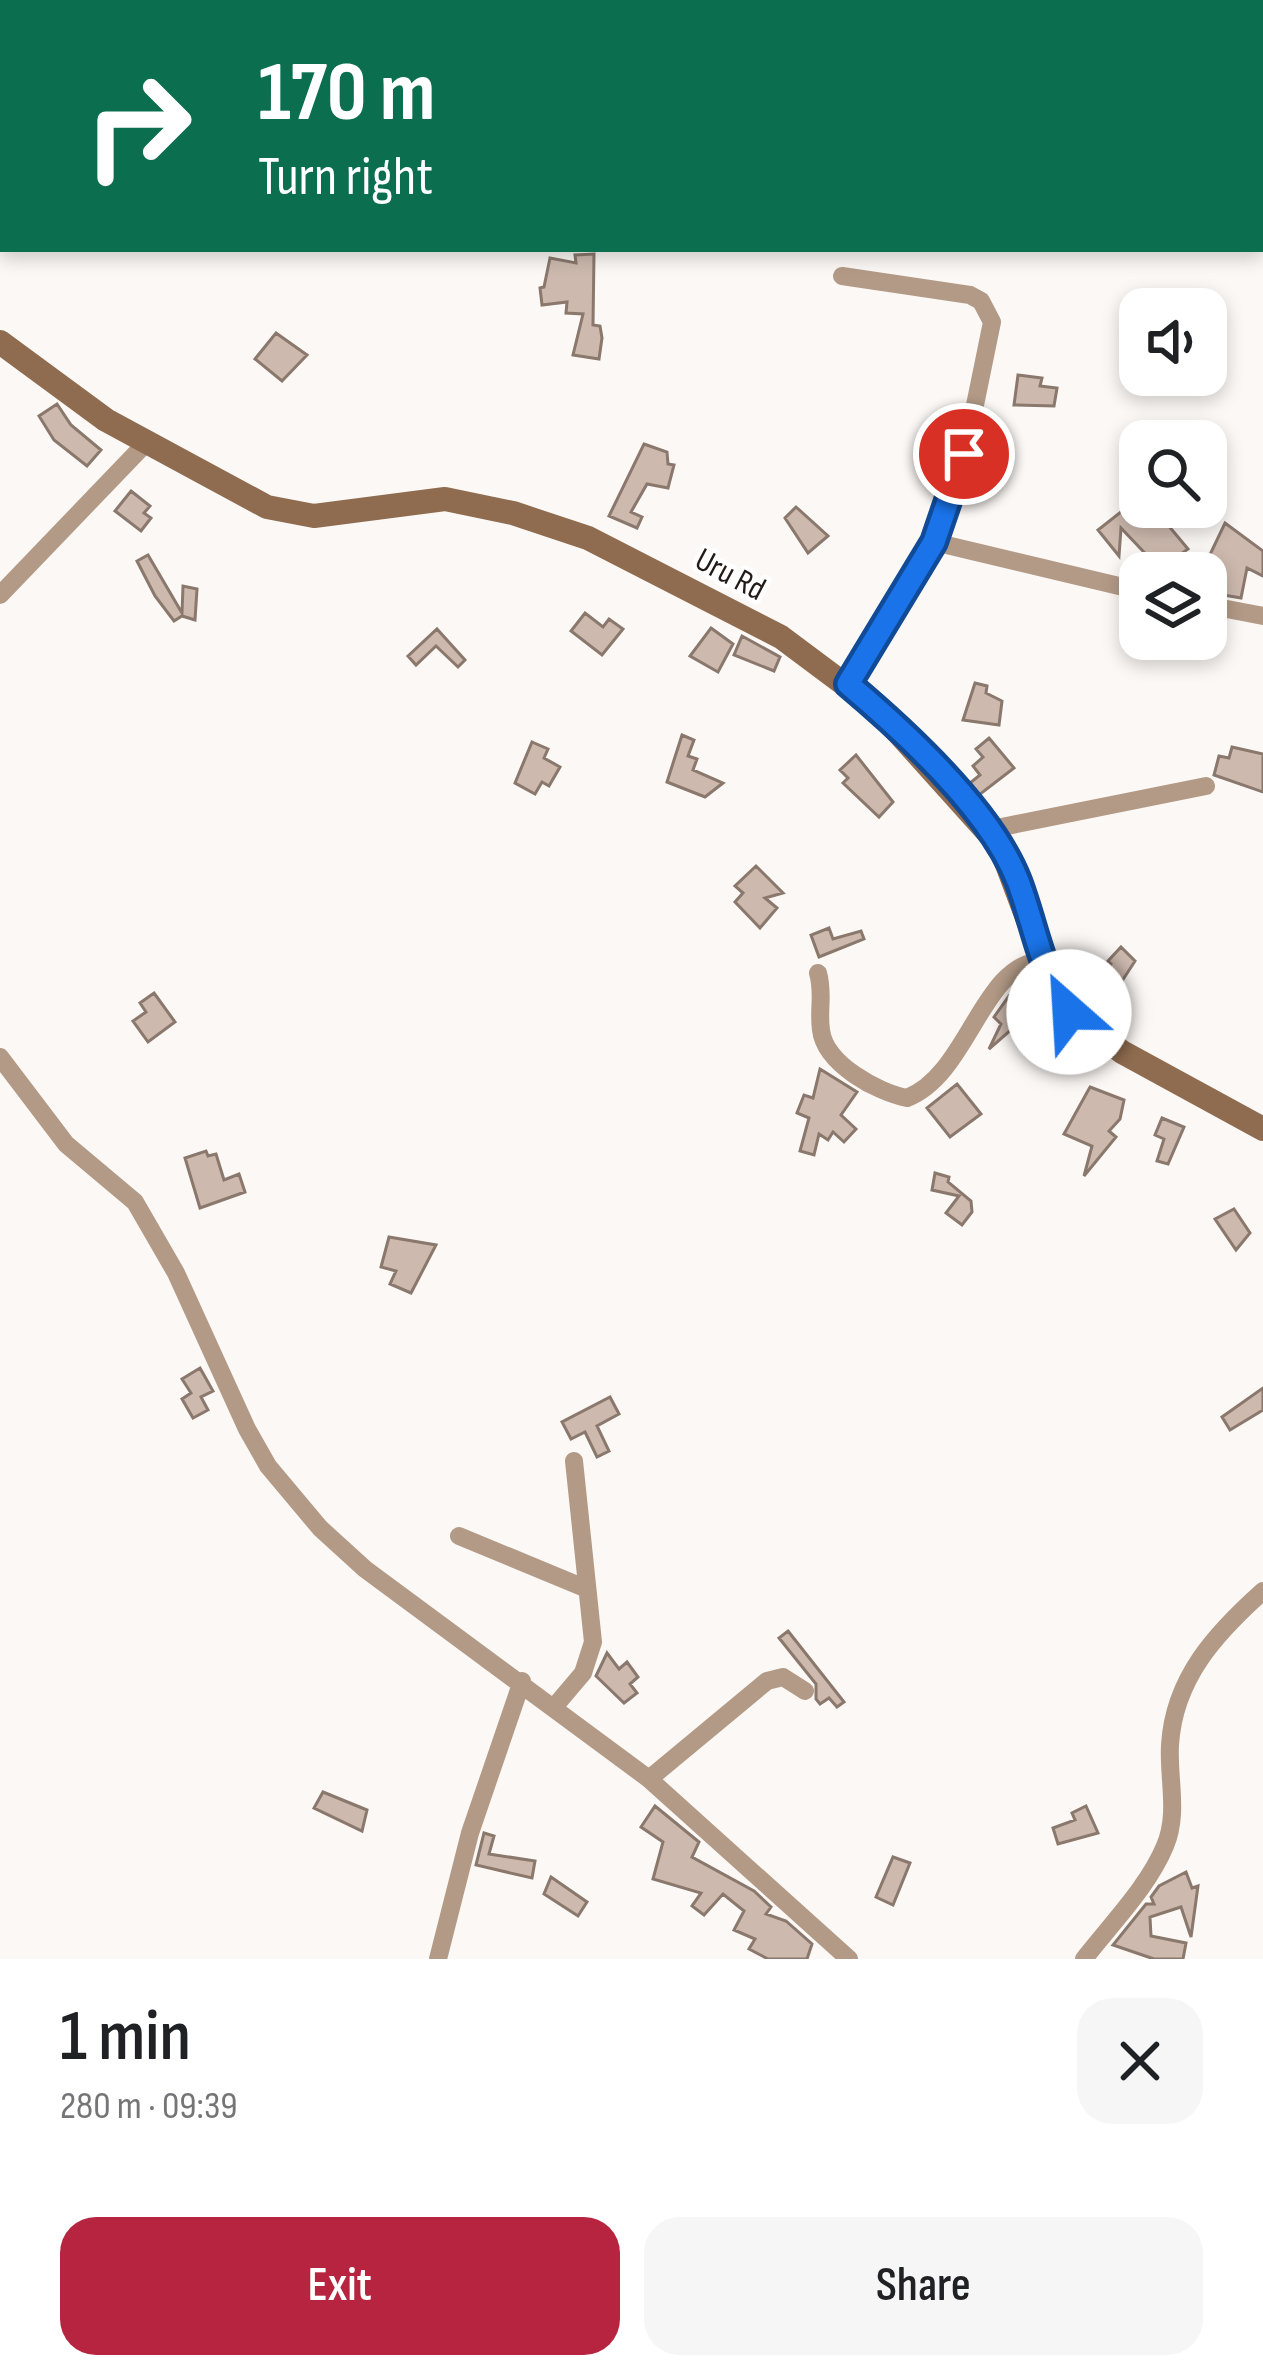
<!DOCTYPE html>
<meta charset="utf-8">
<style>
:root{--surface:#fff;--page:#f6f6f6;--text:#202124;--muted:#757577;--accent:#b62440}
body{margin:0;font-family:"Sofia Sans Condensed",sans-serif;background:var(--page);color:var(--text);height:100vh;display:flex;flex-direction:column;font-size:45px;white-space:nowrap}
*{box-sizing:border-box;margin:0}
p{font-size:39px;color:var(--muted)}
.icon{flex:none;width:66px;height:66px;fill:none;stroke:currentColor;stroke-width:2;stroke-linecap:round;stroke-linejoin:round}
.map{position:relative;height:1959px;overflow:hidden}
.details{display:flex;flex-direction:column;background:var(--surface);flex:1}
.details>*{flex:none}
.hud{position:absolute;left:0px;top:0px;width:1263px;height:252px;box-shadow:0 6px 18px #0003;background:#0b6e4f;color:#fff;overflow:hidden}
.buttons{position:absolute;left:1119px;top:288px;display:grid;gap:24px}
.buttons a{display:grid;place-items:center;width:108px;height:108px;border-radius:24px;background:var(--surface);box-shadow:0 6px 18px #0003;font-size:60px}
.pin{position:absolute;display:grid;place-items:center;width:102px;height:102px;color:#fff;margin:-51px;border:6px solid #fff;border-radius:50%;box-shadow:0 3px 12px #0007}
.me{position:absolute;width:132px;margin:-66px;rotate:334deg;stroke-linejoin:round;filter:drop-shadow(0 0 9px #0008)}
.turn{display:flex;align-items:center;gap:42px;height:252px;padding:0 60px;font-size:54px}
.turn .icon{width:156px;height:156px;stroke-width:2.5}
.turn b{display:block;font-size:84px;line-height:102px}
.round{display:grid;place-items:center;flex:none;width:126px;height:126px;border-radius:36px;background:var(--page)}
.headline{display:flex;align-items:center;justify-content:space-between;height:204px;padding:0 60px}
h1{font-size:72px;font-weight:600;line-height:90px}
.action{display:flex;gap:24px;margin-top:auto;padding:24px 60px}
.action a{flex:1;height:138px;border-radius:36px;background:var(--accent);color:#fff;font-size:48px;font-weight:600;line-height:138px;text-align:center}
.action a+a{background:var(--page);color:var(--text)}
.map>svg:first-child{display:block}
.building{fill:#cdb9ae;stroke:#8a786d;stroke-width:3}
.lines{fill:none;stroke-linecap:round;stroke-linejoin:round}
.street{stroke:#b39a86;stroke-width:18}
.secondary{stroke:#8f6c4f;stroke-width:24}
.route-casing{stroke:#114b97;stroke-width:30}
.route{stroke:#1a73e8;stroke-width:21}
.labels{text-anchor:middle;stroke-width:9;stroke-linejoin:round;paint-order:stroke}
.street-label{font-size:33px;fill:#211a16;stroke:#fff}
</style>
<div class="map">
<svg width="1263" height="1959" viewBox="0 0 1263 1959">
<rect width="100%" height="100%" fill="#fcf8f5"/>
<path class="building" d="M594,254L593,325L600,326L602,338L599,359L573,355L583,314L566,313L567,302L542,305L540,288L544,287L550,258L576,263L575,255Z
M276,333L307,355L282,381L255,359Z
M1018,375L1042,378L1040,386L1057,388L1054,406L1014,405Z
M57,404L71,425L101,450L87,466L54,440L39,416Z
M644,444L667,452L668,464L674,465L668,488L647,484L631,512L642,517L637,528L609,516Z
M131,491L150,506L144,513L151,518L141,531L115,511Z
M1131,504L1146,522L1158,513L1188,549L1160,569L1121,528L1119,556L1098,530Z
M796,507L828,536L808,553L785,518Z
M1225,523L1263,551V576L1247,568L1241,598L1206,592L1211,568L1205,565Z
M148,555L182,613L183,586L197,589L195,620L182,616L174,621L155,596L137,561Z
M585,613L603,627L609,619L623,629L602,655L571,631Z
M711,628L733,644L718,672L690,656Z
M437,629L465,660L458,667L436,646L416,665L408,656Z
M742,636L780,657L774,671L734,655Z
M975,683L987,686L986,693L1002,701L999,725L963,720Z
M682,735L694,740L688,756L697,759L693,770L723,783L705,797L667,782Z
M989,738L1014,768L979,795L970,783L980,775L973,766L983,757L976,749Z
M532,742L548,749L544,758L560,767L549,786L542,782L535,794L515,783Z
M1232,747L1263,754V792L1214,775L1219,756L1229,758Z
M856,755L893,802L879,817L843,783L848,778L840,770Z
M756,866L783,893L765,898L777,908L760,928L735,902L743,893L735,886Z
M829,928L833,939L861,931L864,939L819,957L811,935Z
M1121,947L1135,961L1113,995L1098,985L1111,964L1108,961Z
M154,993L175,1022L148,1042L133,1021L146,1012L140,1003Z
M1009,996L1027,1016L989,1049L1001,1024L994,1017Z
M820,1069L857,1092L841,1115L856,1129L844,1142L833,1132L828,1140L819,1134L814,1155L800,1151L809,1118L797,1113L804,1095L813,1098Z
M957,1084L981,1114L950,1137L927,1108Z
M1090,1087L1124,1100L1120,1119L1109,1131L1116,1137L1084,1176L1092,1146L1064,1134Z
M1162,1118L1184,1127L1168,1164L1157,1161L1164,1139L1155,1135Z
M206,1151L208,1156L216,1154L224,1180L239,1174L245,1192L200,1208L185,1158Z
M935,1173L949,1177L948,1182L971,1201L972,1212L962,1225L946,1213L959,1196L932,1190Z
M1234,1209L1250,1233L1236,1250L1215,1219Z
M389,1237L436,1245L411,1293L390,1284L396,1271L381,1267Z
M200,1368L213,1391L201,1397L208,1410L193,1418L182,1399L191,1393L182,1379Z
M1263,1388V1410L1230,1430L1222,1417Z
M610,1397L619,1414L597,1426L609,1451L597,1457L585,1432L571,1439L562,1422Z
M788,1631L844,1702L837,1707L829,1698L820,1704L816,1699V1684L779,1638Z
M607,1653L619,1669L627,1662L638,1677L630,1684L637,1693L624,1703L596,1676Z
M323,1792L367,1810L362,1831L314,1808Z
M655,1806L699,1842L692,1857L754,1891L771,1907L766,1914L786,1921L812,1944L807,1959H768L749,1949L755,1939L734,1930L744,1911L723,1894L704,1915L692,1906L701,1893L653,1879L663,1842L641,1827Z
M1086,1806L1098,1833L1058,1844L1053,1828L1075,1820L1072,1813Z
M484,1833L494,1836L489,1854L535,1861L532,1878L476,1865Z
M893,1857L910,1863L893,1905L876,1897Z
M1186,1872L1192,1888L1198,1886L1191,1937L1181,1907L1150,1917L1151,1936L1186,1943L1183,1959H1154L1113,1945L1146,1904H1154L1151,1897L1159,1886Z
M551,1877L587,1902L578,1916L544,1894Z"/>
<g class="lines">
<path class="street" d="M239,3L241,0
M559,3V0
M0,236L3,233
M842,276L970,295L981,301L992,322L965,454L934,542L847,684
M934,542L1140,591
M0,595L146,443
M1206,605L1263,616
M987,830L1206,786
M818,973C824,994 818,1009 821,1030C825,1064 877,1092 907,1098C969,1074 982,962 1043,961
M0,1057L66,1144L135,1202L176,1273L247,1429L268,1466L320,1528L365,1569L649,1779L849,1959
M459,1536L587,1589
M555,1706L583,1673L593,1642L574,1461
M649,1779L767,1681L783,1677L805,1691
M438,1959L470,1833L522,1681
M1084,1959C1111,1924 1148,1887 1165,1846C1179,1813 1168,1779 1170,1745C1174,1678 1216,1633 1263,1591"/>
<path class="secondary" d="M0,342L106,420L267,507L314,516L445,499L513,513L588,538L781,637L876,708L1000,846L1050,979L1069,1012L1122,1052L1263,1129"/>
</g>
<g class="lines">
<g class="route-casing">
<path id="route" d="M964,454L934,542L848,684C905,732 991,811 1018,881C1035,926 1041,972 1069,1012"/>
</g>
<use href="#route" class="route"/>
</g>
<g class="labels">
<g class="street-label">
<text transform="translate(731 573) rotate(28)" y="12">Uru Rd</text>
</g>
</g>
</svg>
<div class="buttons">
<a><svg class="icon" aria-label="sound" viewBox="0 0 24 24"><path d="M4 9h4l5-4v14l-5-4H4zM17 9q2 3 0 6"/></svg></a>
<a><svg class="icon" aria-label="search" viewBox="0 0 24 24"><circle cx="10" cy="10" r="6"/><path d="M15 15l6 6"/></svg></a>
<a><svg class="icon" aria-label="layers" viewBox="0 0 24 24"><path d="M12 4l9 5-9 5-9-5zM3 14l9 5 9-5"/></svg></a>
</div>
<div class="pin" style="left:964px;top:454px;background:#d93025"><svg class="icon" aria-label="arrive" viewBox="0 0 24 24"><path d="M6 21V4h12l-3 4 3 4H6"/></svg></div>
<svg class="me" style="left:1069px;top:1012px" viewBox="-20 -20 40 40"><circle r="19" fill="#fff"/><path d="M0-13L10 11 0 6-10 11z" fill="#1a73e8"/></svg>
<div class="hud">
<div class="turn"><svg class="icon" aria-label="right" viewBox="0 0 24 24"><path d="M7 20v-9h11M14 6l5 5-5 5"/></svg><div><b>170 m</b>Turn right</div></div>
</div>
</div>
<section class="details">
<div class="headline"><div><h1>1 min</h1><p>280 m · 09:39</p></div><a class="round"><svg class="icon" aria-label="close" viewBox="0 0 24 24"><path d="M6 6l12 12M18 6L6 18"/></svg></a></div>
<div class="action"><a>Exit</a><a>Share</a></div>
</section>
